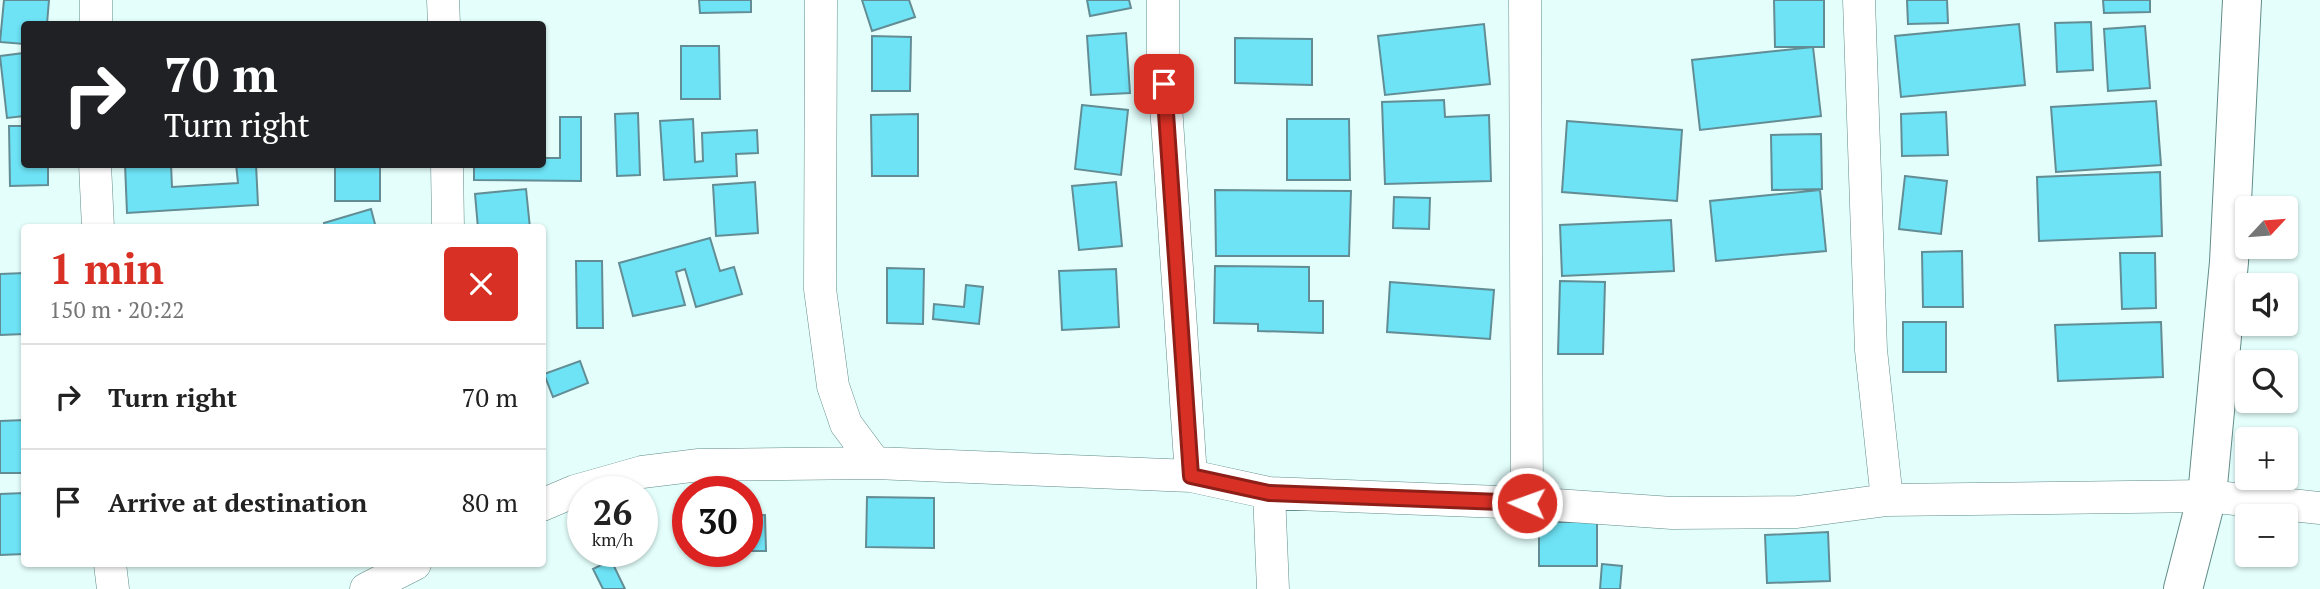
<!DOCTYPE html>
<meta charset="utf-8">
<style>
:root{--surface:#fff;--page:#f6f6f6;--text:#222;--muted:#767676;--line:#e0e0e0;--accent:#d93025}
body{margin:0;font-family:"PT Serif",serif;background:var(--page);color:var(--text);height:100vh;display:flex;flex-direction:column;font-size:26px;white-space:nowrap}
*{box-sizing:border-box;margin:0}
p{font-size:23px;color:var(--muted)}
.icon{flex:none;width:38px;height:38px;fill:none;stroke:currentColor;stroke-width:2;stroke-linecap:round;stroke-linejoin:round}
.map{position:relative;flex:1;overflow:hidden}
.details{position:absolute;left:21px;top:224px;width:525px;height:343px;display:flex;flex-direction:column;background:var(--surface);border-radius:7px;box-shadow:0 2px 5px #0004}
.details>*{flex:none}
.guide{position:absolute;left:21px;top:21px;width:525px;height:147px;border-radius:7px;box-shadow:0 2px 5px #0004;background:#202124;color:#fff;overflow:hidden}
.needle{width:46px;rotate:64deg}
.controls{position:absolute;left:2235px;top:196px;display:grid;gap:14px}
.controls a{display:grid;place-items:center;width:63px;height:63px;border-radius:7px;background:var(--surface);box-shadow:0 2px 5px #0004;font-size:35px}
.speed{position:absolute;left:567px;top:476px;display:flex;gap:14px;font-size:35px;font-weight:700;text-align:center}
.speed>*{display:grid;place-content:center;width:91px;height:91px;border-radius:50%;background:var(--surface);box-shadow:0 2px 5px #0004;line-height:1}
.speed small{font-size:18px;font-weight:400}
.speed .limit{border:10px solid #d22;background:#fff;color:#111}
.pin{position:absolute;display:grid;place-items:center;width:60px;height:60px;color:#fff;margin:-30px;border-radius:14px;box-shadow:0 4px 10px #0006}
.me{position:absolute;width:77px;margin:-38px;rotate:272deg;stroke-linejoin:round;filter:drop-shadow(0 0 5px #0008)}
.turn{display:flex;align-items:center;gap:24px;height:147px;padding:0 28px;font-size:32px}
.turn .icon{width:91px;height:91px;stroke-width:2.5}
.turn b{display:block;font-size:49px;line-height:60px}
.round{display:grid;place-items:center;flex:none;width:74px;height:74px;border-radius:7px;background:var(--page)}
.summary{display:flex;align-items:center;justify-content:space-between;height:119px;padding:0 28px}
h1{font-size:42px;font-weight:800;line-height:52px;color:var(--accent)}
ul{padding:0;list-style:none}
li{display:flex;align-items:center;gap:21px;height:105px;padding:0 28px;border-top:2px solid var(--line)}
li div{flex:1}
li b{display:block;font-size:26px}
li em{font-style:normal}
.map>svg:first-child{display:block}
.building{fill:#6de3f5;stroke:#638d95;stroke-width:2}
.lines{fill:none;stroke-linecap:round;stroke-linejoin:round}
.minor-casing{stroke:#618c88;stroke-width:33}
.tertiary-casing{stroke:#618c88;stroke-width:40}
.minor{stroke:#fff;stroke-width:32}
.tertiary{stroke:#fff;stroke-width:38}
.route-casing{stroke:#8d1f18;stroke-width:18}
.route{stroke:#d93025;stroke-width:12}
</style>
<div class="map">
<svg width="2320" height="589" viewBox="0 0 2320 589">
<rect width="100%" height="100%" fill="#e3fefb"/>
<path class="building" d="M4,0H49L47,24H24V44L0,42Z
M699,0H751V12L700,13Z
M862,0H909L915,17L872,31Z
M1087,0H1129L1131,8L1090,16Z
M1774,0H1824V47H1775Z
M1907,0H1947L1948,23L1908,24Z
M2103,0H2150V12L2104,13Z
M2091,22L2093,70L2057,72L2055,23Z
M1484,24L1490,84L1385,95L1378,36Z
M2019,24L2025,85L1901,97L1895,36Z
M2145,26L2150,88L2108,91L2104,29Z
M1126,33L1130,93L1091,95L1087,36Z
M872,36L911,37L910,91H872Z
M1235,38L1312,39V85L1235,83Z
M681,46H719L720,99H681Z
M1813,47L1821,116L1700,130L1692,60Z
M24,53V116L7,118L0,56Z
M1444,100L1445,117L1489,115L1491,181L1385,184L1382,102Z
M2156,101L2161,165L2056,172L2051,107Z
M1082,105L1128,110L1121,175L1075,169Z
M1946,112L1948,155L1902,156L1901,114Z
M638,113L640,175L617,176L615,114Z
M918,114V176H872L871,115Z
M560,117H581V181L474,180V164H542V158H560Z
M693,119L695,162L703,161L702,133L757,130L758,153L736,154L737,176L664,180L660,121Z
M1287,119H1349L1350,180H1287Z
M1567,121L1682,130L1677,201L1562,192Z
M9,126H24V164H48V185L10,186Z
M1821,134L1822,189L1772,190L1771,135Z
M125,164H171L172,187L238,183L236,164H256L258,205L127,213Z
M335,164H380V201H335Z
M2160,172L2162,236L2039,241L2037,177Z
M1905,176L1947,181L1941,234L1899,229Z
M755,182L758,233L716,236L713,185Z
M1116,182L1122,246L1079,250L1072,186Z
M526,189L530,228H478L475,194Z
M1215,190L1351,191L1349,256H1216Z
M1820,190L1826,251L1716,261L1710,201Z
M1394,197L1430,198L1429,229L1393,228Z
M371,209L376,228H325L324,223Z
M1671,220L1674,271L1562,276L1560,225Z
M710,238L720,271L734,267L742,294L696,307L685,269L676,272L685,305L633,316L619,263Z
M1962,251L1963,307H1923L1922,252Z
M2120,253H2155L2156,308L2122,309Z
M576,261H602L603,328H577Z
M1215,266L1309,267V301H1323V333L1258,331V324L1214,323Z
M887,268L924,269L923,324L887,323Z
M1116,269L1119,327L1062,330L1059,271Z
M24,273V334L0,335V274Z
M1560,281L1605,282L1603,354H1558Z
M1390,282L1494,290L1490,339L1387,332Z
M966,285L983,287L979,324L933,319L934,304L964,307Z
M1903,322H1946V372H1903Z
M2161,322L2163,377L2058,381L2055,325Z
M580,361L588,383L553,397L544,374Z
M24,420V473H0V421Z
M24,493V554L0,555V494Z
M867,497L934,498V548L866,547Z
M685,506H688V551H737L686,553Z
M765,515L766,551H747V516Z
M1539,522H1597V566H1539Z
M1828,532L1830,581L1767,583L1765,535Z
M611,560L625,589H603L593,569Z
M1602,564L1622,566L1620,589H1600Z"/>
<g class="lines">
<g class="minor-casing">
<path id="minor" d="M443,0L444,24
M821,0L820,289L833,386L846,424L875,463
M1163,0V61L1191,476
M1525,0L1527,503
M1859,0L1871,350L1887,500
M96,24V0
M95,164L98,228
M447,164L448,228
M1269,493L1273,589
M542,505L575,491L642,472L699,465L875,463L1191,476L1269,493L1527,503L1672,513L1797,512L1887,500L2207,496L2320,508
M110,564L113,589
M366,589L415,564"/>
</g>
<g class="tertiary-casing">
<path id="tertiary" d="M2183,589L2207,496L2229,262L2242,0"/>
</g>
<use href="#minor" class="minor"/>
<use href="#tertiary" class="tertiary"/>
</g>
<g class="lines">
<g class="route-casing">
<path id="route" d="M1164,84L1191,476L1269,493L1527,503"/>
</g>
<use href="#route" class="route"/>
</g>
</svg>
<div class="controls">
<a><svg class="needle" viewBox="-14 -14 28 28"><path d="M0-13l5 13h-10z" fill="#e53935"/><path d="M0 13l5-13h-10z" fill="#767676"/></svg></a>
<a><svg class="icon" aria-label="sound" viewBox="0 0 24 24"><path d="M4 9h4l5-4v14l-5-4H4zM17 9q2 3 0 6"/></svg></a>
<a><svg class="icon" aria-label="search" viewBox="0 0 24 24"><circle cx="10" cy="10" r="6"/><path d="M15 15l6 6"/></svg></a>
<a>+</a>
<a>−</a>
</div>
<div class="speed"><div>26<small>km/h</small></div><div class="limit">30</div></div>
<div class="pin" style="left:1164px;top:84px;background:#d93025"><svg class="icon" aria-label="arrive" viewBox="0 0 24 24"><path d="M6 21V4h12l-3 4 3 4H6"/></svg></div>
<svg class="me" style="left:1527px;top:503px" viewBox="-20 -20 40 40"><circle r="17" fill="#d93025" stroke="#fff" stroke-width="3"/><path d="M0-11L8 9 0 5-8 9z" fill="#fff"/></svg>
<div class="guide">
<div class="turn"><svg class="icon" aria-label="right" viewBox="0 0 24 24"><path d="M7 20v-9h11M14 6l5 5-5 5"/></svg><div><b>70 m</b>Turn right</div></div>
</div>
<section class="details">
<div class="summary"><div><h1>1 min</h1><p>150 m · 20:22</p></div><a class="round" style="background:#d93025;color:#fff"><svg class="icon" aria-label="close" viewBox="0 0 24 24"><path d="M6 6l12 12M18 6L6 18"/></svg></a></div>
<ul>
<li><svg class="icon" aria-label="right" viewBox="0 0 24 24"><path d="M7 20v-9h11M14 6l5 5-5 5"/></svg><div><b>Turn right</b></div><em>70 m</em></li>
<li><svg class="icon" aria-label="arrive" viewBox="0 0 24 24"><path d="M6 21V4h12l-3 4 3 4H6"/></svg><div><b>Arrive at destination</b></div><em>80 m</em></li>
</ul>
</section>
</div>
